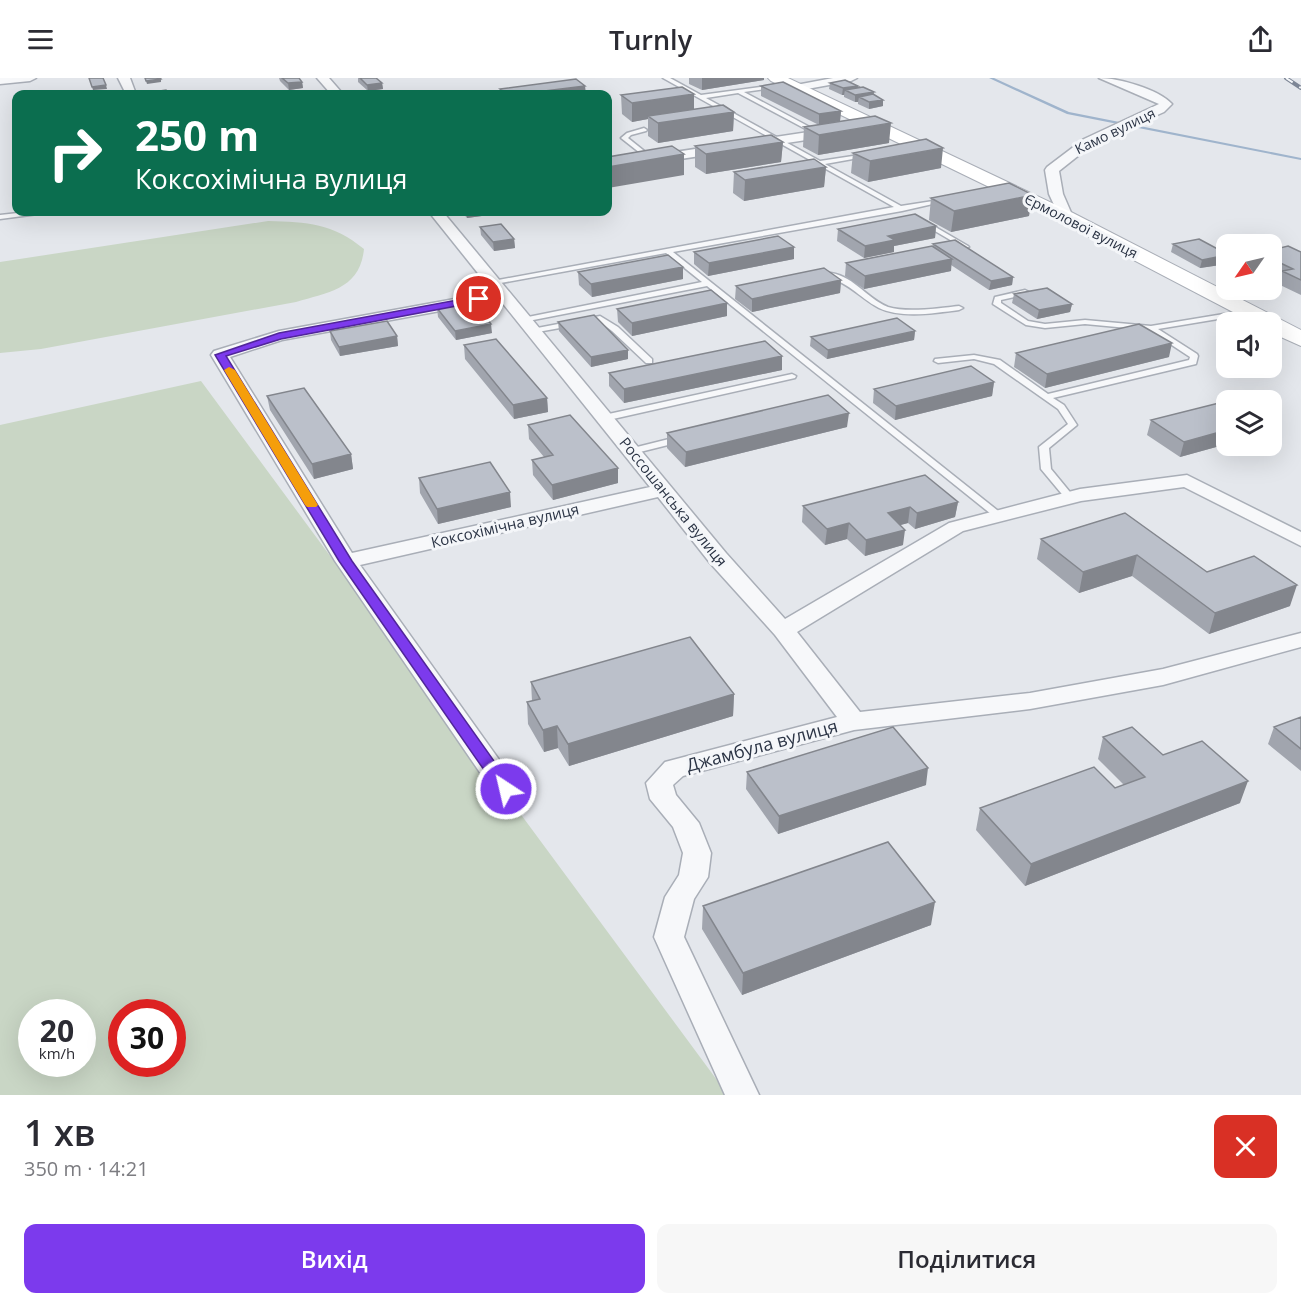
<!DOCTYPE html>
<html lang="uk">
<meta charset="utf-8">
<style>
:root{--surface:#fff;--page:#f7f7f7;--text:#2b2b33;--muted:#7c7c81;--accent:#7c3aed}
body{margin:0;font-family:"Open Sans",sans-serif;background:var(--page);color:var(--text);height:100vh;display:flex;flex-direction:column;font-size:22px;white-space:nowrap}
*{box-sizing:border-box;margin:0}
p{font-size:20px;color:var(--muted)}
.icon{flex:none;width:33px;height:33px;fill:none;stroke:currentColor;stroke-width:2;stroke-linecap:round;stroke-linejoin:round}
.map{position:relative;height:1017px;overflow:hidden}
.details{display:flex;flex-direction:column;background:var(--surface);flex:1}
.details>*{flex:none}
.top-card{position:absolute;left:12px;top:12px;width:600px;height:126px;border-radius:12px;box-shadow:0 6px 24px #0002;background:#0b6e4f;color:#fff;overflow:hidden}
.needle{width:39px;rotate:236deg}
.tools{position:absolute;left:1216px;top:156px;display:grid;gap:12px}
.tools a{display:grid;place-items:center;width:66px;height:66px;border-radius:12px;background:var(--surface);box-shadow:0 6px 24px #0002;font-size:30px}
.speed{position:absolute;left:18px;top:921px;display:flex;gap:12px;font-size:30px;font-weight:700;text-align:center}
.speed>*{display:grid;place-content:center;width:78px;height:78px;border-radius:50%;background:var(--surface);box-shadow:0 6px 24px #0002;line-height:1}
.speed small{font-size:15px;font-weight:400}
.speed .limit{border:9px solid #d22;background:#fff;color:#111}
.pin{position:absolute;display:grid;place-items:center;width:51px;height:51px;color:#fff;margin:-26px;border:3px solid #fff;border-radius:50%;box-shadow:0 2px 6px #0007}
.me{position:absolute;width:66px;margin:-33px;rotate:325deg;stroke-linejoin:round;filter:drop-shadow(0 0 4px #0008)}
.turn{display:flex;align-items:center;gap:21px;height:126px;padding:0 24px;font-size:27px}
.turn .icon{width:78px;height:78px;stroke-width:2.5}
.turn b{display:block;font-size:42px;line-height:51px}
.round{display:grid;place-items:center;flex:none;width:63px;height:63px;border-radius:12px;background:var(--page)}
.headline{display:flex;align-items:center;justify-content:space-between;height:102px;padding:0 24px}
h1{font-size:36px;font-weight:600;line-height:45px}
.button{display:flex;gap:12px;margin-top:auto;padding:12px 24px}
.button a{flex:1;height:69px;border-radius:12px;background:var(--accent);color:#fff;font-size:24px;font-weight:600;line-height:69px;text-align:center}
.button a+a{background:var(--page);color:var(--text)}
header{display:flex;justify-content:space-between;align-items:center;height:78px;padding:0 24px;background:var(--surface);font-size:27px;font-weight:600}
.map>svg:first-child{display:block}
.green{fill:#c9d6c5;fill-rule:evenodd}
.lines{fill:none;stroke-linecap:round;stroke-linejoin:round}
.stream{fill:#9fb4cc;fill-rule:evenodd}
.lane-casing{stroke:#a9aeb7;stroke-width:3}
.street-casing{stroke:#a9aeb7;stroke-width:3}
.secondary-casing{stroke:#a9aeb7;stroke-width:2}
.lane{fill:#f7f8fa;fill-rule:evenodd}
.street{fill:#f7f8fa;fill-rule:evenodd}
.secondary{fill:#fff;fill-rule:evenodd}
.rail-casing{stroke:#7d8696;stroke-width:4}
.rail{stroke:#f4f6f9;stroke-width:2;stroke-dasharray:8;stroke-linecap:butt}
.wall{fill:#a1a5ae}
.shaded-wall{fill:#83868d}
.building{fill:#bbc0ca;stroke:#83868d;stroke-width:1.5}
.route{fill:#7c3aed;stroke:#51269a;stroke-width:1.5}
.slow{fill:#f59e0b}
.labels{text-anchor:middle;stroke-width:6;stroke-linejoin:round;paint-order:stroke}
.far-street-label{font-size:14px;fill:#2b3445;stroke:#f4f6f9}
.street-label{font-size:15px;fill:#2b3445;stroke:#f4f6f9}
.near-street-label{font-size:18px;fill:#2b3445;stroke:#f4f6f9}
</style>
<header><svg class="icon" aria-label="menu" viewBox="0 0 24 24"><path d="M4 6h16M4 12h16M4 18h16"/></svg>Turnly<svg class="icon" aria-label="share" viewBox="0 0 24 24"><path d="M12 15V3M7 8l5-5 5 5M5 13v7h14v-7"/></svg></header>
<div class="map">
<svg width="1301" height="1017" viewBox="0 0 1301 1017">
<rect width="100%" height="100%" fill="#e4e7ec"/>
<path class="green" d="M268,143C308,144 332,145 364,171C360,211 329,214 296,224L41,271L0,275V184Z
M201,303L728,1017H0V347ZM32,934H82V986H32ZM122,934H172V986H122Z"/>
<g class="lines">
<path class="stream" d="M989,0H994L1069,34L1301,80V82L1067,36Z"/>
<g class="lane-casing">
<path id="lane" d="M663,0H670L701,17L776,7L774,10L744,14L819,54V56H815L738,15L706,20L820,83L866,76L867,77L864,79L825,86L901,128L946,121V123L902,133L673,174L1002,436L1004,438L1002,440H996L707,208L523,244L519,242L523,240L702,204L666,175L490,207L489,205L493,203L894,129Z
M644,50L647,52L646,53L631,57L628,60L653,80V82H649L621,60L627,55Z
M27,134H41L38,136L0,141V137Z
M925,143L968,168L969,169L964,170L923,146L922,145Z
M822,195C850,192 865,220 888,229C907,235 940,230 959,228L963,230L959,232C935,235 902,241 879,230C858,219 848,202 822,199Z
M1025,212L1029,214L1028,216L1001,222V225L1028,243L1045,246L1085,242L1151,248L1248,232L1252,234L1248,236L1158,251L1197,276L1198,278L1196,286L1053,320L1064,327L1077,347L1049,370L1051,391L1074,419L1069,422L1066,421L1041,391L1039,369L1068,346L1058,331L994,286L974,281L938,285L934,283L935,281L974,277L1000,282L1048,316L1189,282L1190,279L1149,252L1085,246L1045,250L1026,247L993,226L995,219Z
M600,238L618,249L652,281V285H646L612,253L599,243L532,255L528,253L532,251Z
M792,296L796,298L795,300L604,343L600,340L604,337Z
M681,358L684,359V363L632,376L627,373L629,371Z"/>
</g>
<g class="street-casing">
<path id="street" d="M0,0H36L30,3L0,6Z
M118,0H130L136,16H126Z
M317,0H329L343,16H331Z
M833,0H857L851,3L796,13L790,10L796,7Z
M1099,0C1119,0 1158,11 1172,26L1164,34L1093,66L1059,93L1063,116L1073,139L1066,143L1061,142L1049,116L1045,92L1047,89L1084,61L1159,26Z
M835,50L839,51V57L608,92V84Z
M429,134H443L726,475L785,541L949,445L1080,411L1187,397L1301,454V468L1184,409L1081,423L963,453L797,554L860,634L1030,615L1163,591L1301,555V569L1163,607L1030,631L854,652L683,698L673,707L676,717L699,745L711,775L708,799L694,821L684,859L759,1017H725L654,859L665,819L679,797L683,775L673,749L650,721L646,705L665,684L837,639L775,557L710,485L658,419L360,487L520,711L516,718L506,721L496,718L335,483L211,277L214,273L279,253L493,214ZM500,222L650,409L352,475L230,279L282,262Z"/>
</g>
<g class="secondary-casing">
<path id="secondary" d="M768,0H788L1073,135L1301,252V268L1272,255V244H1252L1059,143L771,3Z"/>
</g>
<use href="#lane" class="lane"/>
<use href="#street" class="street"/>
<use href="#secondary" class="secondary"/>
<g class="rail-casing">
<path id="rail" d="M1286,0L1301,10"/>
</g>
<use href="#rail" class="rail"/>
</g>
<path class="wall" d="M279,0H299L302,4L303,10L289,12L280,3Z
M358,0H376L382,5L383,11L368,13L358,4Z
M689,0H764V2L702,12L689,6Z
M830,5L858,10L874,17L883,28L869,31L858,26V24H855L844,19V17H842L829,11Z
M761,8L841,33L840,43L819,47L761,18Z
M500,11L586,16H500Z
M621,17L694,31L734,34L733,53L658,65L648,58V41L632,44L622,36Z
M804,49L889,65L818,77L803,69Z
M783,64L781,84L706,96L695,89V68Z
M853,75L941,90L868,104L851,95Z
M826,89L824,109L744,123L733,115L734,94Z
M931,120L1029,138L951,154L929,142Z
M462,134H488L489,137L467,140Z
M936,148L935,160L894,168V174L864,180L837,163L838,151Z
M480,149L514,161L515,170L494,173L481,157Z
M933,166L1013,199L1012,207L989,212L951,187V193L864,211L845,198L846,185L933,169Z
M1173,166L1227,186L1200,190L1171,174Z
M1272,172L1301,174V217L1278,206L1280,199L1272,196Z
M694,174L794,181L708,198L694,186Z
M683,189V201L592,219L579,207L578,194Z
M841,202L840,215L752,234L735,221L736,208Z
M1014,216L1072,226L1070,234L1037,241L1012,225Z
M437,230L492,255L456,262L438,239Z
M617,231L727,238L632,258L618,244Z
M558,244L628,272V281L591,289L559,253Z
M330,253L397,258L398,268L340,278L331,262Z
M915,253L914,262L827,281L810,268L811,259Z
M464,267L547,320L548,334L514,341L465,281Z
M1016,275L1169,279L1045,310L1014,289Z
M782,278V292L624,325L609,308V295Z
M994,304L992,318L895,342L873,325L874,311Z
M267,318L351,376L353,391L314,401L270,332Z
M1227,323V366L1180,379L1147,357L1151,342Z
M528,347L618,390V405L553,422L533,397L532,382L544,379L529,361Z
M847,349L685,389L667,370V355Z
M419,400L511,429L438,446L420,415Z
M958,424L955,439L915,451L908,445L900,447L903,467L865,478L847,461L825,467L802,444L803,428Z
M1125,435L1207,494L1290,528L1209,556L1132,498L1079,515L1037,481L1041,461Z
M531,604L734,616L733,638L569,688L558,670L544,674L528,646L527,624L532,623Z
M1301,639V693L1268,666L1274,649Z
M1103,659L1163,677L1240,725L1025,808L976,752L980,730L1115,710L1124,707L1098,681Z
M747,694L926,707L778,756L746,711Z
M703,829L931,847L742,917L702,851Z"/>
<path class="shaded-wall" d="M702,0H764V2L702,12Z
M161,1V4L147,6L146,3Z
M302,4L303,10L289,12L288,5Z
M382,5L383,11L368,13L367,7Z
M106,7L107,11L93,12L92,9Z
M585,8L586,16H520Z
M858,8V14L845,12L844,17H842L843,10Z
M874,14L873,21L859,19L858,24H855V17Z
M694,16V35L648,38V41L632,44V25Z
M883,22V28L869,31V24Z
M841,33L840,43L819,47V36Z
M734,34L733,53L658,65V45Z
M891,45L889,65L818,77L819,57Z
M783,64L781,84L706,96V76Z
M943,70L941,90L868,104L870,83Z
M684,76V97L608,110V89Z
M826,89L824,109L744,123L745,102Z
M1033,117L1029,138L951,154L954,133Z
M467,134H488L489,137L467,140Z
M936,148L935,160L894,168V174L864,180L865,168L888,158Z
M514,161L515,170L494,173L493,164Z
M794,169V181L708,198L709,185Z
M1227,177V186L1200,190L1202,182Z
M952,181L951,193L864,211L865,198Z
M683,189V201L592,219L591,206Z
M1013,199L1012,207L989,212L991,203Z
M841,202L840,215L752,234V221Z
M727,225V238L632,258V245Z
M1072,226L1070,234L1037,241L1039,232Z
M491,246L492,255L456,262L455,253Z
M915,253L914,262L827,281L828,272Z
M397,258L398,268L340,278L339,269Z
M1172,265L1169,279L1045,310L1047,296Z
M628,272V281L591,289V279Z
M782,278V292L624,325V311Z
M994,304L992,318L895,342L896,328Z
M547,320L548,334L514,341L513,327Z
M849,335L847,349L685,389L686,374Z
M1227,352V366L1180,379L1184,364Z
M351,376L353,391L314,401L312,386Z
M618,390V405L553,422L552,407Z
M510,414L511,429L438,446L437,431Z
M958,424L955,439L915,451L917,435Z
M910,429L908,445L886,451L888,435Z
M849,445L847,461L825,467L827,451Z
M905,452L903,467L865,478L866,462Z
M1137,477L1132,498L1079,515L1083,494Z
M1297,507L1290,528L1209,556L1215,535Z
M734,616L733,638L569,688L568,666Z
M557,648L558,670L544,674L543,652Z
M928,690L926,707L778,756L779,738Z
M1248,703L1240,725L1025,808L1031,786Z
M935,824L931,847L742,917L743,895Z"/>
<path class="building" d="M89,0H103L106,7L92,9Z
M145,0H160L161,1L146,3Z
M282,0H299L302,4L288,5Z
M360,0H376L382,5L367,7Z
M576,1L585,8L520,16H507L500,11Z
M845,2L858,8L843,10L830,5Z
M783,4L841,33L819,36L761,8Z
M682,9L694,16L632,25L621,17Z
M863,9L874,14L855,17L845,12Z
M166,12L170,16H153L152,14Z
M310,14L313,16H296Z
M873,16L883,22L869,24L859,19Z
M723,27L734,34L658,45L648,38Z
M875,38L891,45L819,57L804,49Z
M771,57L783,64L706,76L695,68Z
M926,61L943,70L870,83L853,75Z
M672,68L684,76L608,89V79Z
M814,81L826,89L745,102L734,94Z
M1009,105L1033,117L954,133L931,120Z
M915,136L936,148L888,158L895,162L865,168L838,151Z
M501,146L514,161L493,164L480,149Z
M778,158L794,169L709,185L694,174Z
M1199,161L1227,176V177L1202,182L1173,166Z
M955,162L1013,199L991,203L933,166Z
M932,168L952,181L865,198L846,185Z
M1288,168L1301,174V202L1282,193L1293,191L1272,181V172Z
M668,177L683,189L591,206L578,194Z
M824,190L841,202L752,221L736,208Z
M1047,210L1072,226L1039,232L1014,216Z
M711,212L727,225L632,245L617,231Z
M472,224L491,246L455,253L437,230Z
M594,237L628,272L591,279L558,244Z
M897,240L915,253L828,272L811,259Z
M387,243L397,258L339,269L330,253Z
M1139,246L1172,265L1047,296L1016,275Z
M496,261L547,320L513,327L464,267Z
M765,263L782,278L624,311L609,295Z
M971,288L994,304L896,328L874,311Z
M304,310L351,376L312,386L267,318Z
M828,317L849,335L686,374L667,355Z
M1227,323V352L1184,364L1151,342Z
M570,337L618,390L552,407L532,382L553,377L528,347Z
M490,384L510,414L437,431L419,400Z
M925,397L958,424L917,435L910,429L888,435L905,452L866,462L849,445L827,451L803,428Z
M1125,435L1207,494L1254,478L1297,507L1215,535L1137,477L1083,494L1041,461Z
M690,559L734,616L568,666L557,648L543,652L527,624L540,621L531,604Z
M1301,639V671L1274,649Z
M893,649L928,690L779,738L747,694Z
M1132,649L1163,677L1202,663L1248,703L1031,786L980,730L1094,689L1115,710L1145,699L1103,659Z
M888,764L935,824L743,895L703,828Z"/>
<path class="route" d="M479,218L484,221L483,223L281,261L226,278L352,483L511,707L514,711L511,715H500L339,483L215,277L279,255Z"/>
<path class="slow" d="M229,289L235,292L318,427L316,429H307L305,427L224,292Z"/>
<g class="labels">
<g class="far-street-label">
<text transform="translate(1115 53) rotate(-26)" y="5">Камо вулиця</text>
<text transform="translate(1081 148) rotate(27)" y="5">Єрмолової вулиця</text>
</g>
<g class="street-label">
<text transform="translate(673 424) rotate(51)" y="5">Россошанська вулиця</text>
<text transform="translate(505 448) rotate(-13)" y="5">Коксохімічна вулиця</text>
</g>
<g class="near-street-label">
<text transform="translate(762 668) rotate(-15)" y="6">Джамбула вулиця</text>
</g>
</g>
</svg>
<div class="tools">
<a><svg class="needle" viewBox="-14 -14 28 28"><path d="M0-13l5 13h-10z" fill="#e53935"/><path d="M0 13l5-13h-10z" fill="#7c7c81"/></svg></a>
<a><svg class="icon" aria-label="sound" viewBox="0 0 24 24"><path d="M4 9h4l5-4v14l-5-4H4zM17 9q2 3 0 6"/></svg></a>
<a><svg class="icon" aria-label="layers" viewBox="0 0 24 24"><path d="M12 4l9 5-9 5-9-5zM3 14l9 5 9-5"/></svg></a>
</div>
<div class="speed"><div>20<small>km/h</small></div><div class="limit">30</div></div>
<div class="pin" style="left:479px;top:221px;background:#d93025"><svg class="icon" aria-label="arrive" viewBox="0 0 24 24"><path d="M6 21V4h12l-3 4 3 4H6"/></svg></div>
<svg class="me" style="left:506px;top:711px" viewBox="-20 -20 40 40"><circle r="17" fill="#7c3aed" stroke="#fff" stroke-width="3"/><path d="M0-11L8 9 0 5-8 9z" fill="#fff"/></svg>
<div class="top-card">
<div class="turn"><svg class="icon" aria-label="right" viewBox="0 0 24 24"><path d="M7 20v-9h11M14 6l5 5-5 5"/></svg><div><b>250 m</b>Коксохімічна вулиця</div></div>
</div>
</div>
<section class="details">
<div class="headline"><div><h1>1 хв</h1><p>350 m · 14:21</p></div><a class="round" style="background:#d93025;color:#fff"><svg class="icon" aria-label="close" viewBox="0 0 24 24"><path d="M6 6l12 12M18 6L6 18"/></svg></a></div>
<div class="button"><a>Вихід</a><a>Поділитися</a></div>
</section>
